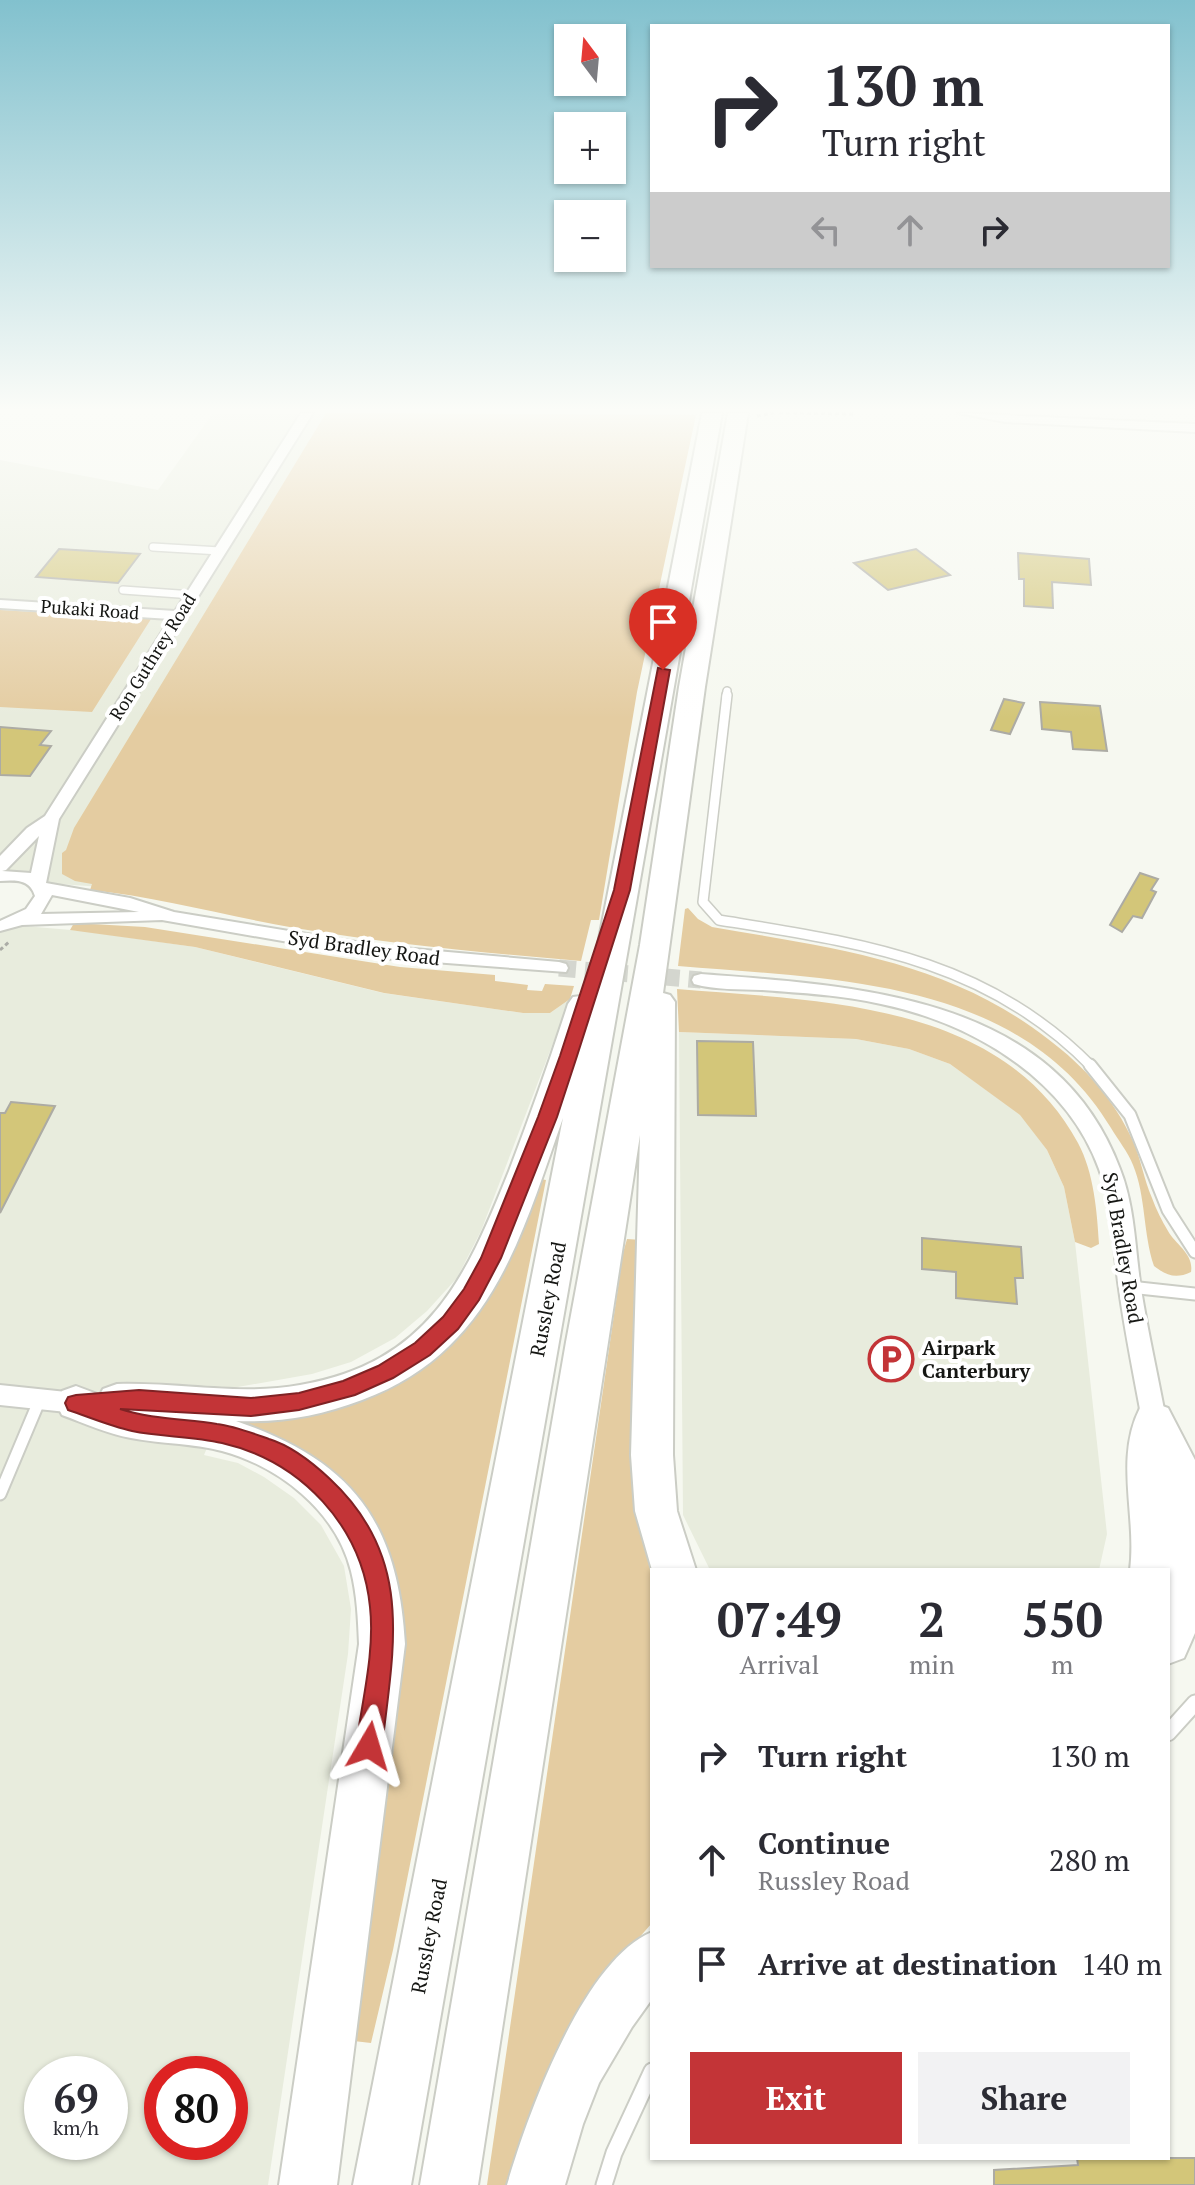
<!DOCTYPE html>
<meta charset="utf-8">
<style>
:root{--surface:#fff;--page:#f2f2f3;--text:#2b2b33;--muted:#7c7c81;--accent:#c33437}
body{margin:0;font-family:"PT Serif",serif;background:var(--page);color:var(--text);height:100vh;display:flex;flex-direction:column;font-size:30px;white-space:nowrap}
*{box-sizing:border-box;margin:0}
p{font-size:26px;color:var(--muted)}
.icon{flex:none;width:44px;height:44px;fill:none;stroke:currentColor;stroke-width:2;stroke-linecap:round;stroke-linejoin:round}
.map{position:relative;flex:1;overflow:hidden}
.details{position:absolute;left:650px;top:1568px;width:520px;height:592px;display:flex;flex-direction:column;background:var(--surface);border-radius:0px;box-shadow:0 2px 6px #0004}
.details>*{flex:none}
.banner{position:absolute;left:650px;top:24px;width:520px;height:244px;border-radius:0px;box-shadow:0 2px 6px #0004;background:#fff;color:var(--text);overflow:hidden}
.needle{width:52px;rotate:344deg}
.buttons{position:absolute;left:554px;top:24px;display:grid;gap:16px}
.buttons a{display:grid;place-items:center;width:72px;height:72px;border-radius:0px;background:var(--surface);box-shadow:0 2px 6px #0004;font-size:40px}
.speed{position:absolute;left:24px;top:2056px;display:flex;gap:16px;font-size:40px;font-weight:700;text-align:center}
.speed>*{display:grid;place-content:center;width:104px;height:104px;border-radius:50%;background:var(--surface);box-shadow:0 2px 6px #0004;line-height:1}
.speed small{font-size:20px;font-weight:400}
.speed .limit{border:12px solid #d22;background:#fff;color:#111}
.pin{position:absolute;display:grid;place-items:center;width:68px;height:68px;color:#fff;margin:-82px -34px;border-radius:50% 50% 50% 0;rotate:-45deg;box-shadow:0 0 8px #0007}
.pin .icon{rotate:45deg}
.me{position:absolute;width:88px;margin:-44px;rotate:7deg;stroke-linejoin:round;filter:drop-shadow(0 0 6px #0008)}
.turn{display:flex;align-items:center;gap:28px;height:168px;padding:0 40px;font-size:36px}
.turn .icon{width:104px;height:104px;stroke-width:2.5}
.turn b{display:block;font-size:56px;line-height:68px}
.lanes{display:flex;align-items:center;height:76px;padding:0 40px;background:#0003;justify-content:center;gap:40px;direction:ltr}
.lanes .off{opacity:.35}
.eta{display:flex;justify-content:space-evenly;align-items:center;height:136px;text-align:center}
.eta b{font-size:48px;font-weight:700;line-height:56px}
.primary-button{display:flex;gap:16px;margin-top:auto;padding:16px 40px}
.primary-button a{flex:1;height:92px;border-radius:0px;background:var(--accent);color:#fff;font-size:32px;font-weight:700;line-height:92px;text-align:center}
.primary-button a+a{background:var(--page);color:var(--text)}
ul{padding:0;list-style:none}
li{display:flex;align-items:center;gap:24px;height:104px;padding:0 40px}
li div{flex:1}
li b{display:block;font-size:30px}
li em{font-style:normal}
.map>svg:first-child{display:block}
.built{fill:#e8ecdd;fill-rule:evenodd}
.green{fill:#e4cca1}
.building{fill:#d3c679;stroke:#acaba4;stroke-width:2}
.lines{fill:none;stroke-linecap:round;stroke-linejoin:round}
.minor-tunnel{stroke:#d4d6cf;stroke-width:17;stroke-dasharray:17 9;stroke-linecap:butt}
.service-far3-casing{stroke:#cbcdc5;stroke-width:10}
.service-far2-casing{stroke:#cbcdc5;stroke-width:12}
.service-far1-casing{stroke:#cbcdc5;stroke-width:15}
.service-casing{stroke:#cbcdc5;stroke-width:19}
.minor-casing{stroke:#cbcdc5;stroke-width:4}
.trunk-casing{stroke:#cbcdc5;stroke-width:4}
.path{stroke:#abaca6;stroke-width:3;stroke-dasharray:4 3;stroke-linecap:butt}
.service-far3{stroke:#fff;stroke-width:7}
.service-far2{stroke:#fff;stroke-width:9}
.service-far1{stroke:#fff;stroke-width:11}
.service{stroke:#fff;stroke-width:15}
.minor{fill:#fff;fill-rule:evenodd}
.trunk{fill:#fff;fill-rule:evenodd}
.route{fill:#c33437;stroke:#7f2224;stroke-width:2}
.labels{text-anchor:middle;stroke-width:8;stroke-linejoin:round;paint-order:stroke}
.far-street-label{font-size:18px;fill:#151613;stroke:#fff}
.street-label{font-size:20px;fill:#151613;stroke:#fff}
.poi-label{font-size:20px;font-weight:bold;fill:#151613;stroke:#fff;text-anchor:start}
</style>
<div class="map">
<svg width="1195" height="2185" viewBox="0 0 1195 2185">
<rect width="100%" height="100%" fill="#f6f8f0"/>
<path class="built" d="M213,413H683L584,920L0,880V460L158,490Z
M0,924L83,931L195,947L383,993L523,1013H550L570,999L481,1231L457,1278L427,1311L395,1338L351,1362L312,1374L232,1388L204,1455L238,1463L264,1477L294,1498L321,1525L344,1566L351,1609L348,1654L268,2185H0ZM42,2074H110V2142H42ZM162,2074H230V2142H162Z
M679,1032L856,1039L909,1049L950,1064L1021,1115L1047,1150L1064,1187L1075,1242L1107,1534L1099,1570H710L683,1515Z"/>
<path class="green" d="M326,413L696,415L637,692L599,920H591L581,961C485,953 390,944 295,928C226,916 159,897 90,890L92,884L75,881L62,874V853L66,850L74,828Z
M0,610L151,619L92,712L0,707Z
M688,908L698,919L712,927C834,948 948,961 1048,1039C1084,1066 1114,1099 1133,1141C1141,1159 1144,1180 1152,1198C1156,1209 1162,1221 1168,1231C1176,1245 1194,1254 1191,1272C1176,1279 1167,1276 1154,1266C1143,1234 1146,1196 1133,1165C1128,1152 1118,1140 1111,1128C1021,978 832,979 678,966L685,909Z
M74,923L145,927L400,967L495,975V981L528,985L527,990L542,991L545,984L574,986L570,999L550,1013H523L384,993L195,947L70,930Z
M677,989C817,1001 1001,1000 1078,1143C1094,1173 1097,1211 1099,1244L1091,1248L1075,1242L1064,1187L1047,1150L1020,1115L950,1064L909,1049L856,1039L679,1032Z
M535,1178L546,1180L393,1950L371,2043L345,2040L378,1540L235,1427L238,1418L400,1378Z
M627,1239L642,1240L652,1570V1923L638,1939L569,2044L518,2185H487L623,1253Z"/>
<path class="building" d="M59,549L140,554L118,583L36,577Z
M916,549L950,575L888,590L854,563Z
M1018,553L1089,559L1091,585L1052,582L1053,608L1024,606V579H1019Z
M1004,699L1024,703L1010,734L991,730Z
M1040,702L1100,706L1107,751L1073,749L1071,732L1042,729Z
M0,727L51,731L40,745L51,746L30,776L0,775Z
M1140,873L1158,879L1151,890L1156,892L1142,918L1133,916L1122,932L1110,925Z
M697,1041L753,1042L756,1116L698,1115Z
M11,1102L55,1106L0,1213V1113H5Z
M922,1238L1021,1247L1023,1278H1015L1017,1304L956,1298V1272L922,1269Z
M1077,2158H1195V2185H994V2170L1078,2165Z"/>
<g class="lines">
<path class="minor-tunnel" d="M559,968L701,980"/>
<g class="service-far3-casing">
<path id="service-far3" d="M153,547L220,551
M123,590L193,595
M726,697L727,691"/>
</g>
<g class="service-far2-casing">
<path id="service-far2" d="M727,695L703,902L719,920C859,943 987,959 1092,1067"/>
</g>
<g class="service-far1-casing">
<path id="service-far1" d="M1090,1065L1130,1115L1168,1210L1195,1252
M1130,1287L1195,1294
M0,1494L40,1399"/>
</g>
<g class="service-casing">
<path id="service" d="M1168,1733L1195,1703
M604,2185L614,2153L652,2071"/>
</g>
<g class="minor-casing">
<path id="minor" d="M301,413H313L59,819L46,883L130,898L174,912L380,946L559,962L566,964L568,968L566,972L380,958L162,920L22,925L0,931V921L26,909L35,896C30,879 15,880 0,881V856L27,828L45,816L170,619L0,608V600L175,611ZM39,836L31,873L2,871L6,870ZM52,895L139,912L41,914Z
M958,413L1195,424V432L1005,422Z
M701,974C858,986 1055,995 1120,1169C1135,1207 1135,1249 1141,1289C1148,1333 1158,1376 1166,1420L1163,1427L1154,1430L1145,1427L1142,1420C1134,1376 1125,1333 1119,1289C1113,1249 1113,1207 1099,1169C1066,1078 972,1023 881,1004C842,995 801,993 761,990C739,989 715,990 694,984L692,980L694,976Z
M0,1385L76,1393L84,1396L88,1403L84,1410L76,1413L0,1405Z"/>
</g>
<g class="trunk-casing">
<path id="trunk" d="M702,413H722L411,2185H353L563,1118C521,1237 492,1352 362,1400C320,1416 280,1423 236,1421C352,1461 398,1521 405,1644L337,2185H279L359,1644C358,1619 357,1595 351,1571C336,1511 280,1467 222,1451C193,1443 161,1444 131,1438C107,1434 84,1423 62,1415L56,1403L62,1391L76,1386L100,1395L103,1389L117,1384C178,1382 240,1396 300,1385C428,1363 465,1280 509,1171C530,1116 550,1060 568,1004L573,997L588,995Z
M728,413H748L705,687L663,993L670,995L675,1002L673,1455L677,1511L696,1570H652L635,1511L631,1455L640,1135L478,2185H420L566,1342L640,945L679,687Z
M1154,1403L1168,1408L1195,1460V1633L1184,1658L1168,1664V1570H1130C1137,1516 1114,1459 1140,1408Z
M652,1932V1999L632,2027L599,2083L583,2124L565,2185H507C527,2116 583,1960 652,1932Z"/>
</g>
<path class="path" d="M779,413L855,414
M757,416L774,413
M0,950L10,941"/>
<use href="#service-far3" class="service-far3"/>
<use href="#service-far2" class="service-far2"/>
<use href="#service-far1" class="service-far1"/>
<use href="#service" class="service"/>
<use href="#minor" class="minor"/>
<use href="#trunk" class="trunk"/>
</g>
<linearGradient id="sky" x2="0" y2="1"><stop stop-color="#82c1ce"/><stop offset="0.57" stop-color="#fbfcf8"/><stop offset="1" stop-color="#fbfcf8" stop-opacity="0"/></linearGradient>
<rect width="1195" height="719" fill="url(#sky)"/>
<path class="route" d="M658,668L670,670L630,890L577,1056L557,1117L501,1258L479,1300L458,1329L430,1355L393,1378L355,1395L299,1410L251,1416L120,1409C151,1419 185,1419 217,1424C234,1426 252,1433 269,1439C292,1446 313,1463 330,1479C414,1557 394,1645 382,1746L378,1755L369,1758L360,1755L356,1746C362,1701 375,1652 370,1607C362,1526 301,1461 222,1443C192,1436 161,1437 132,1431C110,1426 89,1417 68,1410L65,1403L68,1397L76,1395L139,1390L251,1398L299,1393L343,1381L378,1366L415,1343L443,1317L464,1289L481,1258L538,1117L560,1056L614,890Z"/>
<defs>
<g id="parking-ring" transform="scale(2.3)"><circle r="9.5" fill="#fff" stroke="#c33437" stroke-width="1.5"/><path d="M-3.5-5.5H1a3.5 3.5 0 0 1 0 7H-1V5.5H-3.5ZM-1-3.4V-.6H.8a1.4 1.4 0 0 0 0-2.8Z" fill="#c33437"/></g>
</defs>
<g fill-rule="evenodd">
<use href="#parking-ring" x="891" y="1359"/>
</g>
<g class="labels">
<g class="far-street-label">
<text transform="translate(90 610) rotate(4)" y="6">Pukaki Road</text>
<text transform="translate(153 657) rotate(-58)" y="6">Ron Guthrey Road</text>
</g>
<g class="street-label">
<text transform="translate(364 948) rotate(8)" y="7">Syd Bradley Road</text>
<text transform="translate(1123 1248) rotate(80)" y="7">Syd Bradley Road</text>
<text transform="translate(548 1299) rotate(-79)" y="7">Russley Road</text>
<text transform="translate(429 1936) rotate(-79)" y="7">Russley Road</text>
</g>
<g class="poi-label">
<text x="922" y="1355">Airpark<tspan x="922" dy="23">Canterbury</tspan></text>
</g>
</g>
</svg>
<div class="buttons">
<a><svg class="needle" viewBox="-14 -14 28 28"><path d="M0-13l5 13h-10z" fill="#e53935"/><path d="M0 13l5-13h-10z" fill="#7c7c81"/></svg></a>
<a>+</a>
<a>−</a>
</div>
<div class="speed"><div>69<small>km/h</small></div><div class="limit">80</div></div>
<div class="pin" style="left:663px;top:670px;background:#d93025"><svg class="icon" aria-label="arrive" viewBox="0 0 24 24"><path d="M6 21V4h12l-3 4 3 4H6"/></svg></div>
<svg class="me" style="left:369px;top:1746px" viewBox="-20 -20 40 40"><path d="M0-17L14 15 0 8-14 15z" fill="#c33437" stroke="#fff" stroke-width="4"/></svg>
<div class="banner">
<div class="turn"><svg class="icon" aria-label="right" viewBox="0 0 24 24"><path d="M7 20v-9h11M14 6l5 5-5 5"/></svg><div><b>130 m</b>Turn right</div></div>
<div class="lanes"><svg class="icon off" aria-label="left" viewBox="0 0 24 24"><path d="M17 20v-9H6M10 6l-5 5 5 5"/></svg><svg class="icon off" aria-label="ahead" viewBox="0 0 24 24"><path d="M12 20V5M6 11l6-6 6 6"/></svg><svg class="icon" aria-label="right" viewBox="0 0 24 24"><path d="M7 20v-9h11M14 6l5 5-5 5"/></svg></div>
</div>
<section class="details">
<div class="eta">
<div><b>07:49</b><p>Arrival</p></div>
<div><b>2</b><p>min</p></div>
<div><b>550</b><p>m</p></div>
</div>
<ul>
<li><svg class="icon" aria-label="right" viewBox="0 0 24 24"><path d="M7 20v-9h11M14 6l5 5-5 5"/></svg><div><b>Turn right</b></div><em>130 m</em></li>
<li><svg class="icon" aria-label="ahead" viewBox="0 0 24 24"><path d="M12 20V5M6 11l6-6 6 6"/></svg><div><b>Continue</b><p>Russley Road</p></div><em>280 m</em></li>
<li><svg class="icon" aria-label="arrive" viewBox="0 0 24 24"><path d="M6 21V4h12l-3 4 3 4H6"/></svg><div><b>Arrive at destination</b></div><em>140 m</em></li>
</ul>
<div class="primary-button"><a>Exit</a><a>Share</a></div>
</section>
</div>
